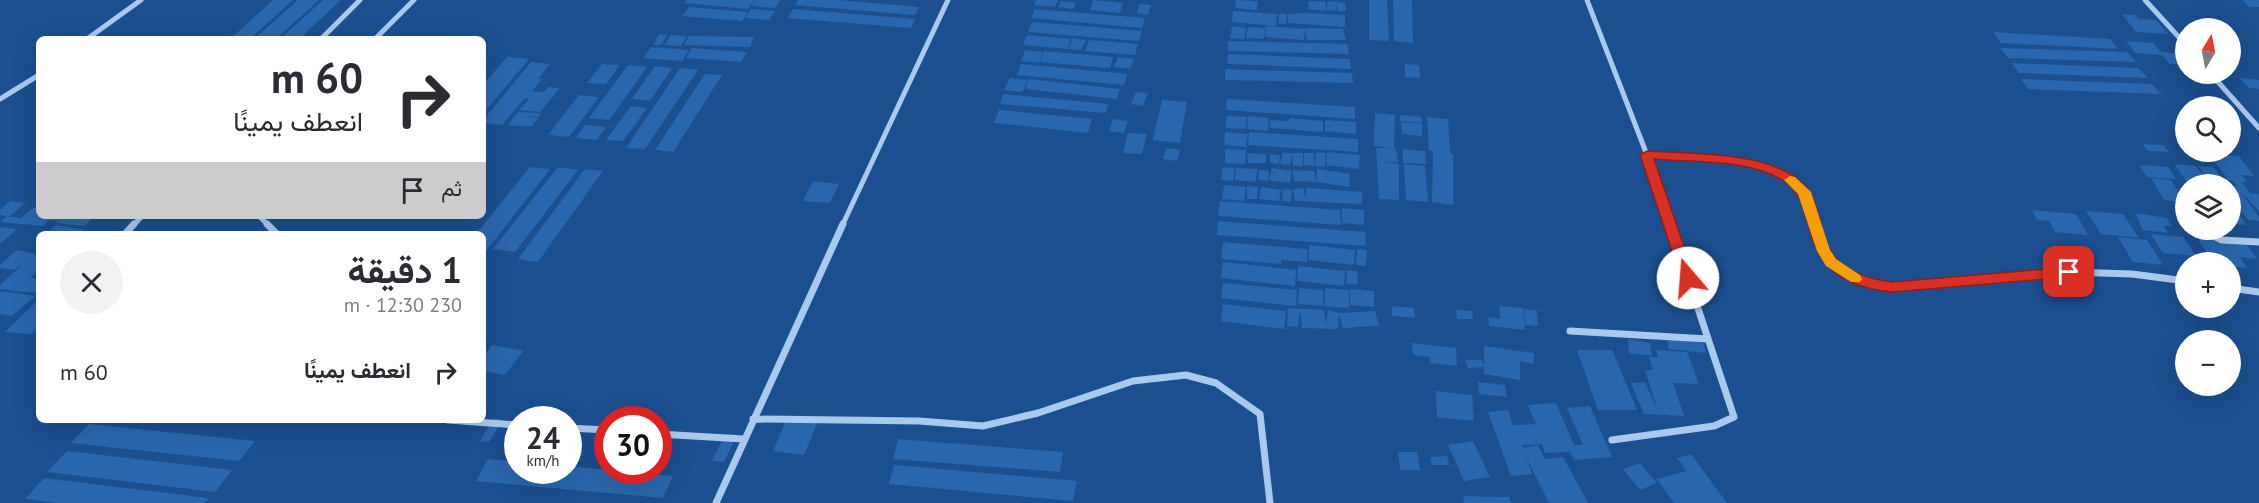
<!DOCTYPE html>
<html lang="ar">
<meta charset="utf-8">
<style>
:root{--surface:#fff;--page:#f2f2f3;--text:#2b2b33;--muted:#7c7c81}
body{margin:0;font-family:"PT Sans",Vazirmatn,sans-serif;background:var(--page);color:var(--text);direction:rtl;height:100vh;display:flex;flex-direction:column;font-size:22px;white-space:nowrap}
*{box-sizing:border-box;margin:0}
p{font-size:20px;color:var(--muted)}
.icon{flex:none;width:33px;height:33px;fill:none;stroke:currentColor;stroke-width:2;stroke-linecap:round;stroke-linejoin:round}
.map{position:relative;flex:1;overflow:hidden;direction:ltr}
.drawer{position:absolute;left:36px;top:231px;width:450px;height:192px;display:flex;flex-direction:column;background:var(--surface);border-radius:9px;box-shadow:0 6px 24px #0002;direction:rtl}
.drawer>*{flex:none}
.top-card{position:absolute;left:36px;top:36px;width:450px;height:183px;border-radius:9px;box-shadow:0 6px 24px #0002;direction:rtl;background:#fff;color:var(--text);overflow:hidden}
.needle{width:39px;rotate:10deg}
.controls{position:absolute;left:2175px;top:18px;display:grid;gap:12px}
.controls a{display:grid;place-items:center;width:66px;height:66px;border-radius:50%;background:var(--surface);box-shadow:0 6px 24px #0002;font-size:30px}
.speed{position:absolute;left:504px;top:406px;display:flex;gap:12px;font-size:30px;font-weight:700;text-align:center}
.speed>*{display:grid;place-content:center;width:78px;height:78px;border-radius:50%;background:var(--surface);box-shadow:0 6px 24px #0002;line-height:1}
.speed small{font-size:15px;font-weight:400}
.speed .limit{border:9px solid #d22;background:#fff;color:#111}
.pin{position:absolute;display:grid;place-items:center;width:51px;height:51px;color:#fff;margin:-26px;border-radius:12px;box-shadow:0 3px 9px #0006}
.me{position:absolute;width:66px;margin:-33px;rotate:342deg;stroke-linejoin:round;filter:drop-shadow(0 0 4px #0008)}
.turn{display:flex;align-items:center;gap:21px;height:126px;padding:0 24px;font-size:27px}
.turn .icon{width:78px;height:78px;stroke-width:2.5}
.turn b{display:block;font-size:42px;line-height:51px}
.then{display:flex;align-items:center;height:57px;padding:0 24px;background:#0003;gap:12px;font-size:22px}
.round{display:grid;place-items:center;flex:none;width:63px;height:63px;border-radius:32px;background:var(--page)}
.overview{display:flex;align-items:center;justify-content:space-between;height:102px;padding:0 24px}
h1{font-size:36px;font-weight:700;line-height:45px}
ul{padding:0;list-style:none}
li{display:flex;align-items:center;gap:18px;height:78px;padding:0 24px}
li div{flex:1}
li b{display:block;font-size:22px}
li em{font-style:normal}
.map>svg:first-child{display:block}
.building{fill:#2a66ad}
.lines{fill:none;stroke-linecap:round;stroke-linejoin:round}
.street-far1{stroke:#a9c9ee;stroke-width:5}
.street{stroke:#a9c9ee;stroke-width:7}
.route{fill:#d93025;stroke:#8d1f18;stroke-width:1.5}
.slow{fill:#f59e0b}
</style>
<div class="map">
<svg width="2259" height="503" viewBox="0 0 2259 503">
<rect width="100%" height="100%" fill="#1b4f8f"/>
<path class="building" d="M273,0H293L250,39H230Z
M298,0H319L276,39H254Z
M323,0H341L299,39H280Z
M686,0H754L748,9L684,3Z
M755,0H780L775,8L751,6Z
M798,0H838L919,7L915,15L795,5Z
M1036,0H1058L1055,7L1034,5Z
M1093,0L1123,3L1120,13L1090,10Z
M1236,0L1258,1L1257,10L1235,8Z
M1369,0H1387L1389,41L1369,40Z
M1393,0H1412L1413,43L1394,41Z
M2243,0H2259V7H2249Z
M1061,1L1076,3L1073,9L1058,7Z
M1309,1L1326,2L1325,11L1308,9Z
M1328,1L1345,3L1346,11H1337V4L1335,11L1326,10Z
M1140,4L1151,5L1148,15L1137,13Z
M689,7L748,12L742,21L682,16Z
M751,9L775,11L769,20L745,18Z
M793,9L915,19L911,28L787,18Z
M1035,9L1145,18L1142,28L1031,18Z
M1233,11L1277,14L1276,26L1232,22Z
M1307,13L1345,15V27L1288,23V14Z
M1279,14H1287L1286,24L1278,23Z
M2122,14L2135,15L2138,19L2156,20L2168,34L2136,32Z
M1032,22L1142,31L1139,41L1028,32Z
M1232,26L1246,28L1244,39L1230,38Z
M1266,26L1305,29L1304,40L1265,37Z
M1248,27L1265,28L1264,39L1246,38Z
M1305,28L1343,29L1346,40H1307Z
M1993,32L2110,39L2118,49L2001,43Z
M659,34L667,35L661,45H653Z
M671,35L687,36L681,46L664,45Z
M1027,35L1071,39L1067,49L1023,45Z
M689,36L754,37L750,47L684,45Z
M1073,38L1086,40L1081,50L1068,49Z
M1089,40L1138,44L1135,55L1085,51Z
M1228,41L1347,44L1349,54L1228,51Z
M2126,41L2153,43L2161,52L2186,54V61H2181L2184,65L2169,64L2162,55L2135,53Z
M651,47L689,50L682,61L643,58Z
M692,48L747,52L741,62L686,58Z
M2000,48L2127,52L2136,62L2008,58Z
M1025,50L1043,52L1039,63L1021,61Z
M1044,51L1066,53V55L1067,53L1113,57L1110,68L1040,62Z
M1228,54L1350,59L1351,69L1227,64Z
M507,57L529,59L483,114V85Z
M1118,57L1134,59L1130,69L1114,67Z
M531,62L550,64L539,78L531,77L542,79L532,91L544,92L548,87L560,88L540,112L519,110L529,99L525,98L502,125L483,123V120Z
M2011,63L2138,68L2148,78L2019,73Z
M602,64L620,65L606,84L587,83Z
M1021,64L1127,74L1124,85L1017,75Z
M1405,64L1419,65L1420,78L1405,77Z
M628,65L647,67L609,120L589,118Z
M655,66L672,68L650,101L632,99Z
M680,68L698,70L645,149L626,148Z
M1225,69L1352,73L1353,83L1225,80Z
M705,74L722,75L673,152L655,150Z
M1010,78L1028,80L1022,92L1004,90Z
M2240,78L2259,80V89L2249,88Z
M1029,79L1120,89L1117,99L1025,89Z
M2021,79L2152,84L2161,94L2028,89Z
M1136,92L1148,93L1143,106L1131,104Z
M1003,94L1108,104L1106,113L1000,104Z
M579,95L599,97L569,137L548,135Z
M2196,98L2224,102L2228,106H2202Z
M1227,99L1355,107V119L1226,110Z
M1162,100L1187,102L1180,143L1153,140Z
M631,106L647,108L623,141L606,140Z
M999,110L1092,119L1088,133L994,123Z
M518,112L538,113H541L538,117L526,116L538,118L531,127L508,125Z
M1375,113L1395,115L1394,149H1396L1398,162H1384L1399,164V200L1379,199L1376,148H1391L1374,146Z
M1400,115L1421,117L1422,123L1400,121Z
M1227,116L1247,117L1245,129L1225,128Z
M1248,116L1269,118L1268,131L1247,129Z
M1427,117L1448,119L1450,153L1453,154V205L1432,202L1433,151L1429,150Z
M1290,118L1323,121V132L1270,128V120L1289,121Z
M1113,119L1128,121L1124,133L1109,131Z
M1325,120L1356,122V134L1325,131Z
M1401,122L1422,124V136L1402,134Z
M585,125L606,127L597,140L576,138Z
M1225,132L1248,134L1246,147L1224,145Z
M1249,132L1358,139V152L1248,145Z
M1128,133L1147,134L1142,154L1123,153Z
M2142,144L2163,145L2170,152L2149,151Z
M1166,148L1180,150L1177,161L1163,159Z
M1225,149L1246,150L1245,164L1225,163Z
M1403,149L1425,151L1426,164L1403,163Z
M1283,152L1292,154L1290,165L1280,164Z
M1316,152L1326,153L1325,167L1315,166Z
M1327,152L1360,155L1359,169L1326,165Z
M1247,153L1266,154V163H1248Z
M1292,153H1303V166H1293Z
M1304,153H1314V166L1304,165Z
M1270,154L1280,155L1279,164L1270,163Z
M2200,155L2225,158L2223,155L2239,156L2254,176L2242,175L2247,182L2241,181L2250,193L2259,194V211L2240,191L2259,217V221L2248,220L2230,195V185L2237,186L2233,181L2228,180L2214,160H2203Z
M1404,164L1425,166L1428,202L1406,200Z
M2174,164L2196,166L2210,184H2188Z
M2139,165L2168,167L2176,179L2147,177Z
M2198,166L2213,167L2226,183L2211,182Z
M530,167L550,169L483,255V234H476Z
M558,167L578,170L515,252L493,249Z
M1223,167L1235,168L1233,181L1221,180Z
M1236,168L1257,169L1256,182L1235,180Z
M1272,168L1292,171L1290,183L1269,180Z
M585,169L603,171L538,262L518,259Z
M1317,169L1350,174L1349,187L1316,182Z
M1259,170L1269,171L1268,181L1258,180Z
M1293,170L1314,171L1316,182L1294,181Z
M2151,178L2171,180L2185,203L2164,200Z
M813,181L839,184L830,203L803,201Z
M1224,185L1246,187L1244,201L1222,199Z
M1247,186L1258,187L1257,199H1247Z
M1261,187L1281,190L1279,201L1259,199Z
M1303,188L1306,199V188L1362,192V204L1295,201L1293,189Z
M1283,189L1292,190L1291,202L1282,201Z
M10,201L25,203L9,217L21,218L34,207L39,208V216H63L57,221L49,220L43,226L0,222L7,216L0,215V210Z
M1220,201L1340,210L1341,225L1218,216Z
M2230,202L2247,225L2230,223Z
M1342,208L1364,210V225L1342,223Z
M2032,210L2076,214L2088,235L2055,232L2049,221L2037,220Z
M2086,211L2123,214L2139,238L2101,234Z
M2135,213L2167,218L2172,226H2164L2168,233L2143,230Z
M64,216H95L84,226L56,223Z
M1218,221L1365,232L1366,246L1217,235Z
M56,225L85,230L80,234H46Z
M0,227L17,229L0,244Z
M2151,234L2183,237L2196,256L2163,253Z
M2195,235L2243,240L2257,259L2240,257L2247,268L2230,266V262H2213Z
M2118,237L2147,240L2163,265L2133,262Z
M1223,242L1307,249V262L1281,260V264L1221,259Z
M1309,245L1355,250L1354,265L1308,260Z
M1357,249L1367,250L1366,266L1356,265Z
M17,250L39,255V270L30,278L39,279V289L35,293L0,289V285L23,264L14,270L0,268V265Z
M1223,262L1296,270L1295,286L1221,278Z
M1298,266L1345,271L1344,286L1297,281Z
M1346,270L1357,271L1358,284H1347Z
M1223,283L1297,290L1296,306L1221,298Z
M1299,288L1323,290V306L1298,304Z
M1325,288L1349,290V308L1324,306Z
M1350,289L1374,291V307L1350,305Z
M2,291L35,296L12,316L0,314V293Z
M39,299V326L31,334L5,332Z
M1223,304L1286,311L1284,329L1221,321Z
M1392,306L1414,308L1415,318L1392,316Z
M1499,306L1523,308L1525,330L1489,326L1488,317L1500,319Z
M1288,308L1324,310L1326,325L1328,310L1340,313L1375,311L1379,326L1343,328L1339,315L1338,329L1302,328L1300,310L1298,327L1287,326Z
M1524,309L1537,311L1538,326L1525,325Z
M1456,310L1472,311L1473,319H1457Z
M1628,339L1650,343L1652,356L1629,353Z
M1667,339L1703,343L1706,353L1669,349Z
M1412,343L1456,348L1457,366L1430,363V357L1413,355Z
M492,345L523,351L505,375L483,371V357Z
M1484,346L1534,353V364L1520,361V380L1484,374V367L1468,368L1465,360H1482L1484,366Z
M1577,350H1612L1637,410H1598Z
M1656,350L1687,352L1699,384L1673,383L1684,416L1644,414L1631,383L1645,382L1658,411L1645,370H1653L1649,357H1658Z
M1478,382L1505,385L1507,397L1479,394Z
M1436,391L1472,395L1474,421L1437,417Z
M1556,403L1574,445H1583L1567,408L1590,406L1612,457L1574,460L1570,452L1545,453L1542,444L1522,445L1523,448L1538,445L1545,459L1563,457L1588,503H1549L1527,459L1532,474L1511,476L1488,412L1508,410L1513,425L1536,424L1528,405Z
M788,415L819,419L804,455L773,451Z
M494,418L503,419L489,442L480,441Z
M89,424L255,441L239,461L71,443Z
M723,439L734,441L724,462L712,461Z
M898,439L1063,452L1060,472L893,459Z
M1473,441L1490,477L1464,481L1448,445Z
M67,451L232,470L215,492L47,472Z
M1398,452H1417L1420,470H1400Z
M1691,454L1727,503H1674L1657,479L1687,471L1677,458Z
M1447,456L1449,465H1432L1430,457Z
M488,459L518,462V471H568V466L673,476L663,498L476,481Z
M1640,463L1657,483L1640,490L1623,469Z
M894,465L1077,481L1073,501L889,484Z
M44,478L209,498L205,503H58L25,499Z
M1463,496L1509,497L1511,503H1464Z"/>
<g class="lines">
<path class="street-far1" d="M1587,0L1647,155L1671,226
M2145,0L2186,45
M87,39L141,0
M321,39L360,0
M375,39L414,0
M2211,74L2259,128
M0,99L39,75
M1647,155C1689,157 1769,153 1799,187C1808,198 1812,213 1816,226
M259,216L269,226
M133,226L142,216
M842,226L948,0"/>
<path class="street" d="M267,224L277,234
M1815,224C1830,269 1847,281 1893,287L2069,272L2132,274L2186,281
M2201,230L2222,240L2259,242
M125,234L134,224
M2230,288L2259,292
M1570,331L1708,339
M753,419L919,421L983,426L1038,413L1133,381L1186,375L1216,383L1260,414L1270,503
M448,420L518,425
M568,428L608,430
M658,434L744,439
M1612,440L1714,426L1734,417L1670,224
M716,503L843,224"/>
</g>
<path class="route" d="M1647,151C1691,154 1763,151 1799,180C1810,189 1813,197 1817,211C1821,223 1824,238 1830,250C1841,271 1872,280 1893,282L2069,267L2076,272L2069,277L1893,292C1865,290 1834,280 1819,254C1812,243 1809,228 1805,215C1801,203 1799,193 1788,184C1753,158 1696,163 1654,159L1695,278L1688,283L1681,278L1640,155Z"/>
<path class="slow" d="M1790,176L1795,177L1811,192L1830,250L1836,259L1860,275L1862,279L1860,282H1851L1826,266L1817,251L1798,194L1784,180Z"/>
</svg>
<div class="controls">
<a><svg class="needle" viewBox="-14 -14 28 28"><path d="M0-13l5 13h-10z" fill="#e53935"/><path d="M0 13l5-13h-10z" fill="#7c7c81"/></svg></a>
<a><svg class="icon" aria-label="search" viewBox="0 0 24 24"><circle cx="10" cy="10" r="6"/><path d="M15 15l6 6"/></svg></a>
<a><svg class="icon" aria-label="layers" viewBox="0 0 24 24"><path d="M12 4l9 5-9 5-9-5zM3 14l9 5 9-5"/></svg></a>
<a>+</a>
<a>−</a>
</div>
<div class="speed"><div>24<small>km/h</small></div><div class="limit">30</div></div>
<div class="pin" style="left:2069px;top:272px;background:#d93025"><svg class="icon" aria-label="arrive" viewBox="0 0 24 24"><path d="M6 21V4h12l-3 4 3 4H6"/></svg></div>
<svg class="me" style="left:1688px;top:278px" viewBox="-20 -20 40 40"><circle r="19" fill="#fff"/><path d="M0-13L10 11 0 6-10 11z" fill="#d93025"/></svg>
<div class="top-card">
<div class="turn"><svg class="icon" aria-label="right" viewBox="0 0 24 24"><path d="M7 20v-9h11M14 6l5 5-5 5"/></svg><div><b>60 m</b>انعطف يمينًا</div></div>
<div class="then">ثم<svg class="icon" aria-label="arrive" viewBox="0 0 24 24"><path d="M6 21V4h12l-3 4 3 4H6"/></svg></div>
</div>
<section class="drawer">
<div class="overview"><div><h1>1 دقيقة</h1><p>230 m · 12:30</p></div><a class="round"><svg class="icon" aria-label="close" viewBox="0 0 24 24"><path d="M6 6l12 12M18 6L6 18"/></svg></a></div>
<ul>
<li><svg class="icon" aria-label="right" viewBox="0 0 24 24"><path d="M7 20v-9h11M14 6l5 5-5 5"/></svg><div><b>انعطف يمينًا</b></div><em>60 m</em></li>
</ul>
</section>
</div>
